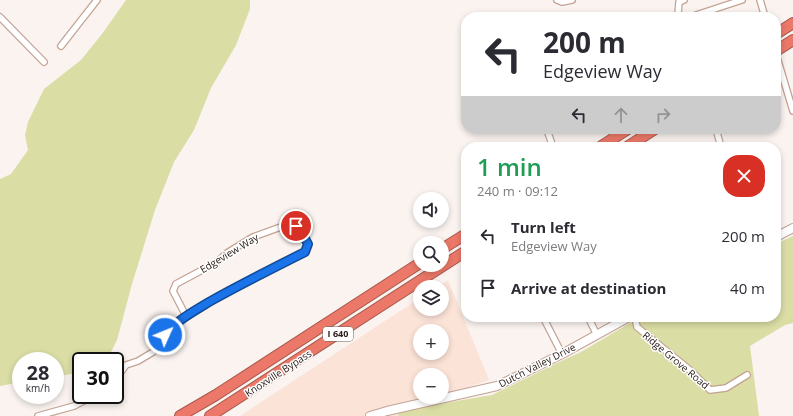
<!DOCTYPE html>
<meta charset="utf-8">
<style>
:root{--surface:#fff;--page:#f2f2f3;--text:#2b2b33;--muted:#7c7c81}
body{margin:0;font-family:"Open Sans",sans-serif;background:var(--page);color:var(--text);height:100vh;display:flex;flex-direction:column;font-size:15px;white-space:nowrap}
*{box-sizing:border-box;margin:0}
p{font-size:13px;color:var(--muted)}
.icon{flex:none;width:22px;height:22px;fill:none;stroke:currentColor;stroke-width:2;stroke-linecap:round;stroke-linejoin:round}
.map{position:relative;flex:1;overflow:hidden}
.panel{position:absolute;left:461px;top:142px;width:320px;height:180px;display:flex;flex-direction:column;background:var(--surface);border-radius:16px;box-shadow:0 2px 6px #0003}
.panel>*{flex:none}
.banner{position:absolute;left:461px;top:12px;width:320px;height:122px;border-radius:16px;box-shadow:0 2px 6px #0003;background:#fff;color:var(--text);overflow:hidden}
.tools{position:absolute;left:413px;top:192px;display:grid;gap:8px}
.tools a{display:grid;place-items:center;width:36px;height:36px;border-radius:50%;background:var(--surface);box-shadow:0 2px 6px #0003;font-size:20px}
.speed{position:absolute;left:12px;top:352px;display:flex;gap:8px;font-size:20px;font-weight:700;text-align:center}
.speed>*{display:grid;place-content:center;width:52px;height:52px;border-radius:50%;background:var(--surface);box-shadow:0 2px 6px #0003;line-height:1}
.speed small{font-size:10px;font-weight:400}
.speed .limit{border:2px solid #111;border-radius:6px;background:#fff;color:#111}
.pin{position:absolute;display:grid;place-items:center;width:34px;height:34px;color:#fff;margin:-17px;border:2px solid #fff;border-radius:50%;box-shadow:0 1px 4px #0007}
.me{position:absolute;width:44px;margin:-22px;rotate:46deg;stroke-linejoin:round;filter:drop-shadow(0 0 3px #0008)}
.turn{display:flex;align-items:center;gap:14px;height:84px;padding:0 16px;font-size:18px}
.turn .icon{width:52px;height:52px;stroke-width:2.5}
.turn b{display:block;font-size:28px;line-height:34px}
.lanes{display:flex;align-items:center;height:38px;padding:0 16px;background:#0003;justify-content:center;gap:20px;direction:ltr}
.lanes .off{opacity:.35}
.round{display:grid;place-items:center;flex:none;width:42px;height:42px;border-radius:16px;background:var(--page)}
.head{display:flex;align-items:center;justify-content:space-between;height:68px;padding:0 16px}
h1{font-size:24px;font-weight:600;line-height:30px;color:#1e9e55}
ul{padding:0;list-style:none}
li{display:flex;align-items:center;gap:12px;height:52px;padding:0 16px}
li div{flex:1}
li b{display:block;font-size:15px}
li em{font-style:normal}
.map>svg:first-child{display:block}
.built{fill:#fce3d7;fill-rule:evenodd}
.green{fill:#dadda4}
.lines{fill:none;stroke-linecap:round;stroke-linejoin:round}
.street-casing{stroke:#c3a394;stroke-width:8}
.secondary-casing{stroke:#c3a394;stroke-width:10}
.highway-casing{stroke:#a8594d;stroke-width:12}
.street{stroke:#fff;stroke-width:5.5}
.secondary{stroke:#fff;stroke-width:8}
.highway{stroke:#eb7868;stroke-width:10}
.route-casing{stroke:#114b97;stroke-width:10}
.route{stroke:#1a73e8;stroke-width:7}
.labels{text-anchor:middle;stroke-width:3;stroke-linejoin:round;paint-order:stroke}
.shield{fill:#fff;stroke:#6c635f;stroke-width:1}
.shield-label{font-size:9px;font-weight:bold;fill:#2d201b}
.street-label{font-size:10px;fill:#2d201b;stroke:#fff}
</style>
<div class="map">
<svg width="793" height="416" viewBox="0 0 793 416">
<rect width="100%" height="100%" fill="#faf3f0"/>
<path class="built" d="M448,280L489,380L442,396V375H420V397H439L397,412L399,416H240L420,298V309H442V287H437ZM420,331H442V353H420Z"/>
<path class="green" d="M126,0H250V9L236,45L211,88L194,130L174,162L155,210L132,284L117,340L107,360L81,361V372L55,377V361H21V382L0,386V179L11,174L28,150L25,135L28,122L44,89L81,60L102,34Z
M793,236V323L785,325L750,346L759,416H399L397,411L492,395L555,364L581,352L640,317H776V244Z"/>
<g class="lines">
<g class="street-casing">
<path id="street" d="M557,0L562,2L572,0
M760,0L765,17
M0,17L44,62
M680,17L678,14L679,2L684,0
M690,17L742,0
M61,46L97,0
M776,54L793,111
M549,129L547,130L553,147
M716,129L721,147
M543,317L562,354
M588,317L597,335
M635,317L637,327L691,371L710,390L726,388L747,375
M115,380L126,365L138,361L153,352L171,327L189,314L229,291L305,252L308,244L301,231L296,226L289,224L253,237L227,253L217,262L176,284L173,291L186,316
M38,416L74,406L95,395"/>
</g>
<g class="secondary-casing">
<path id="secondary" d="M776,237L793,228
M370,416L387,411L497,386L562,354L629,317"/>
</g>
<g class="highway-casing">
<path id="highway" d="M776,34L793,23
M776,51L793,40
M600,147L628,129
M627,147L655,129
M442,249L466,234
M180,416L216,395L420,263
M210,416L466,251"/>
</g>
<use href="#street" class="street"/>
<use href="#secondary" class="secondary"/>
<use href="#highway" class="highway"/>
</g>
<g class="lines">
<g class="route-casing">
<path id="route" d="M165,335C177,320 193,312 209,302C241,284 273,268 305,252L308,244L301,231L296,226"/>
</g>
<use href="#route" class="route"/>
</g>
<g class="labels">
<rect class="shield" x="323" y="327" width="30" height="14" rx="3"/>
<g class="shield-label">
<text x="338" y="337">I 640</text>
</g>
<g class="street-label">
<text transform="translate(229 253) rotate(-31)" y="4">Edgeview Way</text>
<text transform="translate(676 360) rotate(40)" y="4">Ridge Grove Road</text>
<text transform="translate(537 365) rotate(-27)" y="4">Dutch Valley Drive</text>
<text transform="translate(278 373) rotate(-33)" y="4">Knoxville Bypass</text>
</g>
</g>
</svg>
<div class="tools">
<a><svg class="icon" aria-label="sound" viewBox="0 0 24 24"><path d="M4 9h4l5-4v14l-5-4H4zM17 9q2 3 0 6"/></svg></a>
<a><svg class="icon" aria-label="search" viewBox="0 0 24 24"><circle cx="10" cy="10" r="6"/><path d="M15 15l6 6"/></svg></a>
<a><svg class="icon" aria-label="layers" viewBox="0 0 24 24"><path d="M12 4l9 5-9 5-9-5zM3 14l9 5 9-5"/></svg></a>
<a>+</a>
<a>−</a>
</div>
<div class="speed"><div>28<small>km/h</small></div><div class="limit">30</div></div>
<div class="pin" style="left:296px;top:226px;background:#d93025"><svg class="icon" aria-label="arrive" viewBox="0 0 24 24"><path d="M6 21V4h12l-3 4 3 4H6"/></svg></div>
<svg class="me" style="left:165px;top:335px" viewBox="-20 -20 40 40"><circle r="17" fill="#1a73e8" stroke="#fff" stroke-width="3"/><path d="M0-11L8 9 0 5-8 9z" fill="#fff"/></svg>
<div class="banner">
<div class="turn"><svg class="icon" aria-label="left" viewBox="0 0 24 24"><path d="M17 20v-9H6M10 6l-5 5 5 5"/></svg><div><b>200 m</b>Edgeview Way</div></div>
<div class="lanes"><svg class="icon" aria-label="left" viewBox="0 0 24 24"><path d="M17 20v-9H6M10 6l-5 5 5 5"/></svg><svg class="icon off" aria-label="ahead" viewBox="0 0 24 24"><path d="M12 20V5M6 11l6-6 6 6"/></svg><svg class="icon off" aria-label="right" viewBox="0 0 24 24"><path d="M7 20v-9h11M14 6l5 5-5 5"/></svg></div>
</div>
<section class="panel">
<div class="head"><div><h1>1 min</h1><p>240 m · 09:12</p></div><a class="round" style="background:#d93025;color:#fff"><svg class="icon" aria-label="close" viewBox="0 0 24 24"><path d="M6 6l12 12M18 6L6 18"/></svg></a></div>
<ul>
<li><svg class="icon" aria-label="left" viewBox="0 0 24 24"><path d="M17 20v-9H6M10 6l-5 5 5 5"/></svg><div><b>Turn left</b><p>Edgeview Way</p></div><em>200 m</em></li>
<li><svg class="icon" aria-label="arrive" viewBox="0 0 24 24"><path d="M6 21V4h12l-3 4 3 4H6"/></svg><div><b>Arrive at destination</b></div><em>40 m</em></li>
</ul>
</section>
</div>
